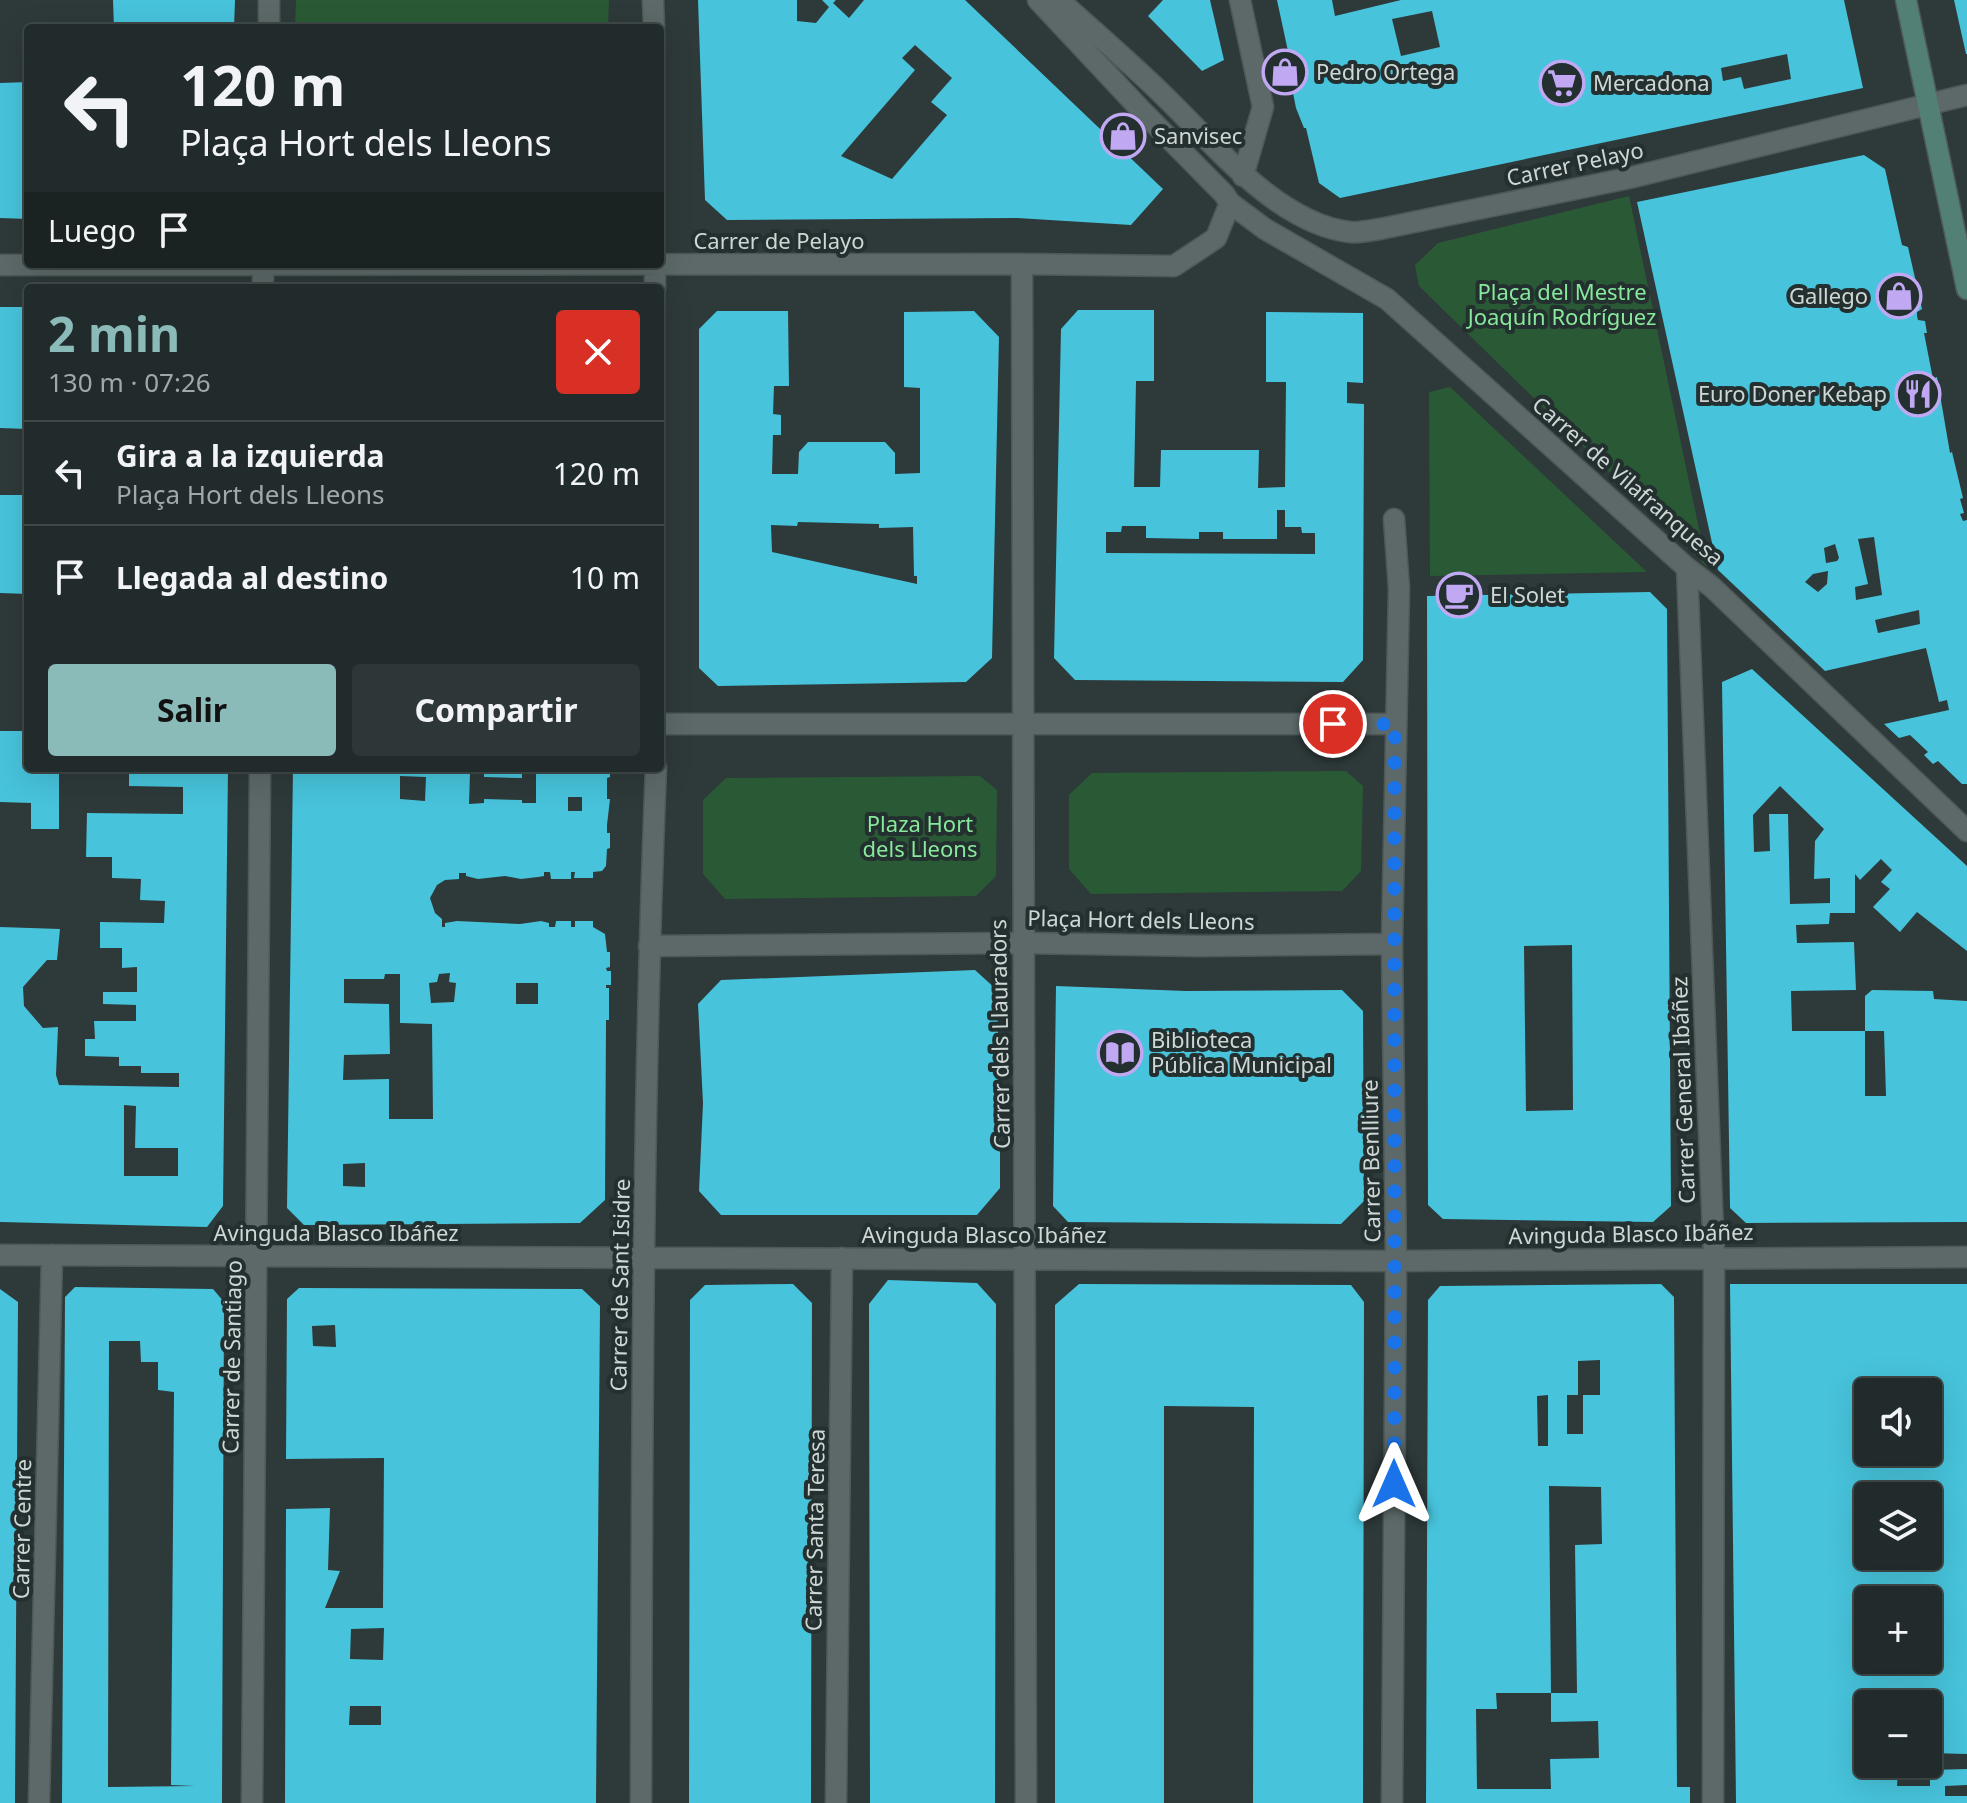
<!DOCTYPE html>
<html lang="es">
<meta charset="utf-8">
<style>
:root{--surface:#222b2b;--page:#2e3737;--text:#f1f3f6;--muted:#a2a7a9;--line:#3f4747;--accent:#8bbbb9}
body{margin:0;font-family:"Noto Sans",sans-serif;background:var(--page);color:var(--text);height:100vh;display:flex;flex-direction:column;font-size:30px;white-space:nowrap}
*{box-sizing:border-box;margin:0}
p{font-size:26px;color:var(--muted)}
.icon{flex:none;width:44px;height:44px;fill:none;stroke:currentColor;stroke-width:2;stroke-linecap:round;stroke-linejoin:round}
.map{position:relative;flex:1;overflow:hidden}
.sheet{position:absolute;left:24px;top:284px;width:640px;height:488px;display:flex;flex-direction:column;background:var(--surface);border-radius:8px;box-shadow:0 8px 32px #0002,0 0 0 2px var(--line)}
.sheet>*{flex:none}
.guide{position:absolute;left:24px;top:24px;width:640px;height:244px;border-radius:8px;box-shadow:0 8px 32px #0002,0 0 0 2px var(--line);background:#222b2b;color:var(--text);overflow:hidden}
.buttons{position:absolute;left:1854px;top:1378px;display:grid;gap:16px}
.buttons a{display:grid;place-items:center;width:88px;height:88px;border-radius:8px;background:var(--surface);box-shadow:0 8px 32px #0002,0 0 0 2px var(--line);font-size:40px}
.pin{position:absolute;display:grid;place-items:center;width:68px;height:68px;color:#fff;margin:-34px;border:4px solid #fff;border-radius:50%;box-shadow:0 2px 8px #0007}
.me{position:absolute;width:88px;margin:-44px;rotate:0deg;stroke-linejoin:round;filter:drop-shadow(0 0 6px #0008)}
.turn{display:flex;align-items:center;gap:28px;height:168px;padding:0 24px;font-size:36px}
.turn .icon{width:104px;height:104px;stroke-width:2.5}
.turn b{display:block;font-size:56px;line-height:68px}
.then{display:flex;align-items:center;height:76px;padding:0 24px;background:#0003;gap:16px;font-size:30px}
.round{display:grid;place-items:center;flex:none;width:84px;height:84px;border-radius:8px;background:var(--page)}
.headline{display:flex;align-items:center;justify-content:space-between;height:136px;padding:0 24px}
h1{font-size:48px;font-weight:700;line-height:60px;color:var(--accent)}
.cta{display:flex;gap:16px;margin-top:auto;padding:16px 24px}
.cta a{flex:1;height:92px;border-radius:8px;background:var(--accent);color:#111;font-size:32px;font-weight:700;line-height:92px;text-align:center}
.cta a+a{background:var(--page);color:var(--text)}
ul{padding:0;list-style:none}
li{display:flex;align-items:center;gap:24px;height:104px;padding:0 24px;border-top:2px solid var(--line)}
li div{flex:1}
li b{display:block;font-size:30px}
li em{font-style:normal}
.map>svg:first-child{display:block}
.green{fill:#2a5a35}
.building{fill:#47c3db;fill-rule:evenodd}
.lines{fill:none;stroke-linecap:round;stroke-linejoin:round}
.street-casing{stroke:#4d5857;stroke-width:23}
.secondary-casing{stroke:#4d5857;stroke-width:23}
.street{stroke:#5c6968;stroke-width:20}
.secondary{stroke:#538075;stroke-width:20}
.route{stroke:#1a73e8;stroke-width:14;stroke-dasharray:0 25.2}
.labels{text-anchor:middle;stroke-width:8;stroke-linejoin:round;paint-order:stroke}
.poi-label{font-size:22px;fill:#cfd7d6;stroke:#242f2f;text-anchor:start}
.street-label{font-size:22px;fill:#cfd7d6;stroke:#242f2f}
.park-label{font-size:22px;fill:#87e99b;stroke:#242f2f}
</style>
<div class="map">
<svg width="1967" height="1803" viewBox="0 0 1967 1803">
<rect width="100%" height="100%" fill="#2e3939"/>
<path class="green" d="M296,0H609L608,28H295Z
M1629,196L1707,567L1419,286L1415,265L1438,243Z
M1450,387L1632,558L1647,572L1430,576L1429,392Z
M1346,771L1363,786L1361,871L1342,891L1091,894L1069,869V795L1092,773Z
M980,776L997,790L996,876L976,896L725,899L703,874V800L726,778Z"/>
<path class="building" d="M113,0H235L234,28H114Z
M698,0H797V21L816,23L829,7L822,0H836L833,3L849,18L864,0H965L1163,189L1131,225L1017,218L727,220L705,200ZM915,45L952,78L931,102L947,115L892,179L841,156L915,70L902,58Z
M1163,0H1210L1224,60L1202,71L1148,16Z
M1277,0H1332L1335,16L1401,0H1844L1863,88L1340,198L1319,183L1306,128H1304L1296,108L1293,93L1295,84ZM1432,11L1440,47L1401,56L1392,19ZM1787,54L1791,79L1744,89L1741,77L1723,81L1721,68Z
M1954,0H1967V54H1966Z
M28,82V219L0,218V83Z
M1864,155L1885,169L1902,245L1908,247L1922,309L1917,312V316L1918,320L1925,321L1927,333H1924L1933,379L1937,377L1950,453L1952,452L1963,498L1960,499L1964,513L1960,514L1963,521L1967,520V784H1962L1938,761L1933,764L1924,755L1928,752L1910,735L1899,738L1884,724L1949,710L1947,700L1939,702L1926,648L1825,671L1718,570L1637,202ZM1874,537L1882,595L1856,600L1855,587L1868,584L1858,539ZM1835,544L1839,558L1837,561L1826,563L1824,548ZM1828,571L1827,584L1818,592L1805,582L1813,574ZM1919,610L1920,624L1878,633L1875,620Z
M0,307H28V429L0,428Z
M1078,310H1154V381H1136L1134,487H1160L1161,450H1259L1258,488L1285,487L1286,382H1266V312L1363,313V383L1347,382V403L1364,404L1363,660L1343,682L1075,680L1054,658L1061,329ZM1277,510H1285V527H1301L1302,533H1315V554L1106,553V532H1121L1122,526H1146V538L1199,539V532H1223V539H1277Z
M717,311H788L789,386H774L773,414L781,415V435H773L772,474H798L799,452L808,442H885L895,453V474L920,473V388L904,387V312L974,311L999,337L992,658L966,682L718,686L699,668V329ZM798,522L879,524V528L913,527L914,576H917V584L772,552L771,525L797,526Z
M0,495H28V594L0,593Z
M1650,592L1667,609L1671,1206L1653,1222L1443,1219L1428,1205L1427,596ZM1572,945L1573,1110L1526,1111L1524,946Z
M1752,669L1967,866V951L1917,912L1900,932L1873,907L1890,889L1881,882L1892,870L1881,859L1860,880L1855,874V913H1830L1829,924L1796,925L1797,943L1854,942L1856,990L1791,991L1792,1031H1865V1096H1886L1884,1031H1865V996L1872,990L1933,991L1934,999L1967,1001V1222L1746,1223L1730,1208L1722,682ZM1780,786L1824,829L1815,841L1814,879L1830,878V903L1790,904L1788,814H1769L1770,851L1754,852L1753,815Z
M0,731H28V768H59V829H31V803L0,802Z
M129,768H228L223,1206L207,1227L0,1222V927L60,929L57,960H47L23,987L24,1006L43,1028L58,1027L56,1075L59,1085L179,1087V1073H141V1066H119V1057L85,1056V1039H95L94,1021H136V1005L103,1004V992H137V967L122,968V948H100V922L164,923L165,901L140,900L141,879L112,878V857H86L87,813L183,814V787L129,786ZM124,1105L136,1106L135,1148H178V1176H124Z
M293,768H610V777L607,778V799H610L607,825V833H610V848L607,849L606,866L602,871L593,872V878H574L575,872H571V879H551L550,872H544V876L538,877L521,879L505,876L478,879L466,876V873H459V879L445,880L437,885L430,898L435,913L442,919V927H445V923L457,921L520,924L541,921L549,923V927H555L556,921H571V927H575V921H593V927L605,934L607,952H610V967L606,968L607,971H611V985H606V988H609V1020H606V1023L605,1200L580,1223L304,1225L287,1208ZM470,773L484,774V777L522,778V774L536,773V803H522V800L484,799V803L469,804ZM400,776L426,777L425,801L400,799ZM568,797H582V811H568ZM450,973L449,982L456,983L454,1002L431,1003L429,983L437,982L439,974ZM385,974H400V1023L432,1024L433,1119H389V1079L343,1080L344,1055L390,1054L389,1004L344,1003V979H384ZM516,983H538V1004H516ZM365,1163V1187L343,1186V1164Z
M975,970L997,990L1000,1129V1188L977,1215H721L699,1191L703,1103L698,1004L721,980Z
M1056,986L1186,991L1342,990L1363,1011L1364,1201L1341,1224L1068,1222L1053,1206Z
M888,1280L977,1283L996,1304L995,1803H870L869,1304Z
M793,1284L812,1303L811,1803H689L690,1300L705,1285Z
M1079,1284L1351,1285L1364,1302L1363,1803H1253L1254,1407L1164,1406V1803H1055V1305Z
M1661,1284L1674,1297L1677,1787H1690V1803H1426L1428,1300L1440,1286ZM1600,1360V1395H1583V1434H1567V1395H1578V1361ZM1548,1395V1446H1538L1537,1396ZM1549,1486L1601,1487L1602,1544L1575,1545L1577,1693H1551ZM1496,1693H1551V1722L1598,1721L1599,1758L1550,1759L1551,1789H1477L1476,1709H1497Z
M1730,1284H1967V1754L1928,1753V1704H1868V1764H1922V1769L1898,1770L1897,1786H1930V1770L1967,1769V1785L1945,1786V1796H1967V1803H1736ZM1868,1392H1928V1452H1868ZM1868,1496H1928V1556H1868ZM1868,1600H1928V1660H1868Z
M75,1287L213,1289L224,1302L222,1803H62L65,1297ZM109,1341H140L141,1362H158V1390L174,1392L171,1785L195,1786L108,1787Z
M299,1288L582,1289L600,1306L596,1803H285L286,1509L330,1508L328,1570L340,1571L325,1608H383L384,1458L286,1459L287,1299ZM335,1325L336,1347L313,1346L312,1326ZM384,1628L383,1660L350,1659L351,1629ZM350,1706H381V1725H349Z
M0,1289L18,1302L15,1803H0Z"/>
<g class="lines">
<g class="street-casing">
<path id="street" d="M269,0V28
M653,0L654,28
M1059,0C1092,30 1127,60 1159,91C1210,139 1276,224 1350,232C1359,233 1371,230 1380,229L1629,178L1967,95
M1240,0L1263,107L1243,176
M1230,203L1265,229L1387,299L1687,568L1712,587L1967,831
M655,264V288
M1022,264L1026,1803
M0,265L1022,264L1174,266L1216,238L1230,203L1224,194L1142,111L1038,0
M263,288V264
M1687,568L1714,1257L1713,1803
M660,724H1395
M649,946L1022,943L1199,946L1392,944
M0,1255L1396,1261L1967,1257
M39,1803L52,1255
M252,1803L260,768
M641,1803C642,1458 642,1113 656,768
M836,1803L842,1258
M1392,1803L1396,1261L1392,944L1399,588L1394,519"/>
</g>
<g class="secondary-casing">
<path id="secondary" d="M1906,0L1967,289"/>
</g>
<use href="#street" class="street"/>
<use href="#secondary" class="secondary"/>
</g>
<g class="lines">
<path class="route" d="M1333,724H1395C1393,977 1396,1231 1394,1484"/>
</g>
<defs>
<g id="shop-ring" transform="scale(2.3)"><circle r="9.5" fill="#242f2f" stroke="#c0a8f3" stroke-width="1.5"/><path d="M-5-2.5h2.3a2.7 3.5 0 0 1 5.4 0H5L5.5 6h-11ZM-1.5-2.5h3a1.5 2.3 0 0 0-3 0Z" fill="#c0a8f3"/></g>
<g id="supermarket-ring" transform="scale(2.3)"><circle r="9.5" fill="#242f2f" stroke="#c0a8f3" stroke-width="1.5"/><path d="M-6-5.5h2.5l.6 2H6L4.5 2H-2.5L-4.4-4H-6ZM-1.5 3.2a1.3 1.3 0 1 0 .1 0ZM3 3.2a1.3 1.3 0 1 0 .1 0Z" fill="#c0a8f3"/></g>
<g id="restaurant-ring" transform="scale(2.3)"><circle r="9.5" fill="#242f2f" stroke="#c0a8f3" stroke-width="1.5"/><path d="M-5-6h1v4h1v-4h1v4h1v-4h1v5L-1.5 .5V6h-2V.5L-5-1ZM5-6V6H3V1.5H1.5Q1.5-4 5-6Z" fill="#c0a8f3"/></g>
<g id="cafe-ring" transform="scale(2.3)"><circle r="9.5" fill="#242f2f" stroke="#c0a8f3" stroke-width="1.5"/><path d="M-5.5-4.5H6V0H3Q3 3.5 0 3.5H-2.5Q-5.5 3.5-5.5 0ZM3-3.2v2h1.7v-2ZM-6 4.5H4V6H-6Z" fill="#c0a8f3"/></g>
<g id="library-ring" transform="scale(2.3)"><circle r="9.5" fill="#242f2f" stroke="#c0a8f3" stroke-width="1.5"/><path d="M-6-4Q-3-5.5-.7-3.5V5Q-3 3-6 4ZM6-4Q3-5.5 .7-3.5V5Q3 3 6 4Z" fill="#c0a8f3"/></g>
</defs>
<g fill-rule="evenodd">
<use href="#shop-ring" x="1285" y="72"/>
<use href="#supermarket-ring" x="1562" y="83"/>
<use href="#shop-ring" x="1123" y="136"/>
<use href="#shop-ring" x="1899" y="296"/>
<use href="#restaurant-ring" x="1918" y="394"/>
<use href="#cafe-ring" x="1459" y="595"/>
<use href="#library-ring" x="1120" y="1053"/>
</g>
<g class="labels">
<g class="poi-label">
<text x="1316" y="80">Pedro Ortega</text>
<text x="1593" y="91">Mercadona</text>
<text x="1154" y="144">Sanvisec</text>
<text x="1868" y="304" text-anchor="end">Gallego</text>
<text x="1887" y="402" text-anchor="end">Euro Doner Kebap</text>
<text x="1490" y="603">El Solet</text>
<text x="1151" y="1048">Biblioteca<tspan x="1151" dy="25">Pública Municipal</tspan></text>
</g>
<g class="street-label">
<text transform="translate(1575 164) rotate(-12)" y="8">Carrer Pelayo</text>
<text x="779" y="249">Carrer de Pelayo</text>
<text transform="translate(1628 481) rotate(41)" y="8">Carrer de Vilafranquesa</text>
<text transform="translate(1141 920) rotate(1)" y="8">Plaça Hort dels Lleons</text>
<text transform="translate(1000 1034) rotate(-91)" y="8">Carrer dels Llauradors</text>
<text transform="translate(1683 1090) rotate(-92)" y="8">Carrer General Ibáñez</text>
<text transform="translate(1371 1161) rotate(-91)" y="8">Carrer Benlliure</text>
<text x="336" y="1241">Avinguda Blasco Ibáñez</text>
<text transform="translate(1631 1234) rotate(-1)" y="8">Avinguda Blasco Ibáñez</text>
<text x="984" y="1243">Avinguda Blasco Ibáñez</text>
<text transform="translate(620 1285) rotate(-89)" y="8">Carrer de Sant Isidre</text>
<text transform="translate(232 1357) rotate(-89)" y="8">Carrer de Santiago</text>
<text transform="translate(22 1529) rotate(-89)" y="8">Carrer Centre</text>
<text transform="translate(815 1530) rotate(-89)" y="8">Carrer Santa Teresa</text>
</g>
<g class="park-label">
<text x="1562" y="300">Plaça del Mestre<tspan x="1562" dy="25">Joaquín Rodríguez</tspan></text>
<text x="920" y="832">Plaza Hort<tspan x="920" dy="25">dels Lleons</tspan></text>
</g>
</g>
</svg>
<div class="buttons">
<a><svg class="icon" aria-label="sound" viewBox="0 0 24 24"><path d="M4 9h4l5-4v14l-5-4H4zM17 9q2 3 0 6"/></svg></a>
<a><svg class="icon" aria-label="layers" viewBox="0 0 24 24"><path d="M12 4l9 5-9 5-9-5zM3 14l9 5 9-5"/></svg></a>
<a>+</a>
<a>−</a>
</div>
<div class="pin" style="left:1333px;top:724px;background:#d93025"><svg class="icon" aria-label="arrive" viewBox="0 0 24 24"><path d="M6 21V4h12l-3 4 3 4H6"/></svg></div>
<svg class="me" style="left:1394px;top:1484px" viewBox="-20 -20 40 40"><path d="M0-17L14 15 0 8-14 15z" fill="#1a73e8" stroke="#fff" stroke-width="4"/></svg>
<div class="guide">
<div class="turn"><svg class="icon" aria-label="left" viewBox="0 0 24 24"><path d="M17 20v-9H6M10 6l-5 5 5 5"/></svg><div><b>120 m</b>Plaça Hort dels Lleons</div></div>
<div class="then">Luego<svg class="icon" aria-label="arrive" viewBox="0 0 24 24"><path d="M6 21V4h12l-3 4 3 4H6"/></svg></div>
</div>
<section class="sheet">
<div class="headline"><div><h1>2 min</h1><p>130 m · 07:26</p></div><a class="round" style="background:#d93025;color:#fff"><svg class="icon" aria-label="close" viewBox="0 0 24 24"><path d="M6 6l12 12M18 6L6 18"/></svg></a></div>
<ul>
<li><svg class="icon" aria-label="left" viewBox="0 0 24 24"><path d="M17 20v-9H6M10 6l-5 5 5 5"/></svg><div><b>Gira a la izquierda</b><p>Plaça Hort dels Lleons</p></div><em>120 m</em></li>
<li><svg class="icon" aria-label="arrive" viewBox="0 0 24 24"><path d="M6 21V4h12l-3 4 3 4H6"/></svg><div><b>Llegada al destino</b></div><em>10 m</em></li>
</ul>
<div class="cta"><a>Salir</a><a>Compartir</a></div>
</section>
</div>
